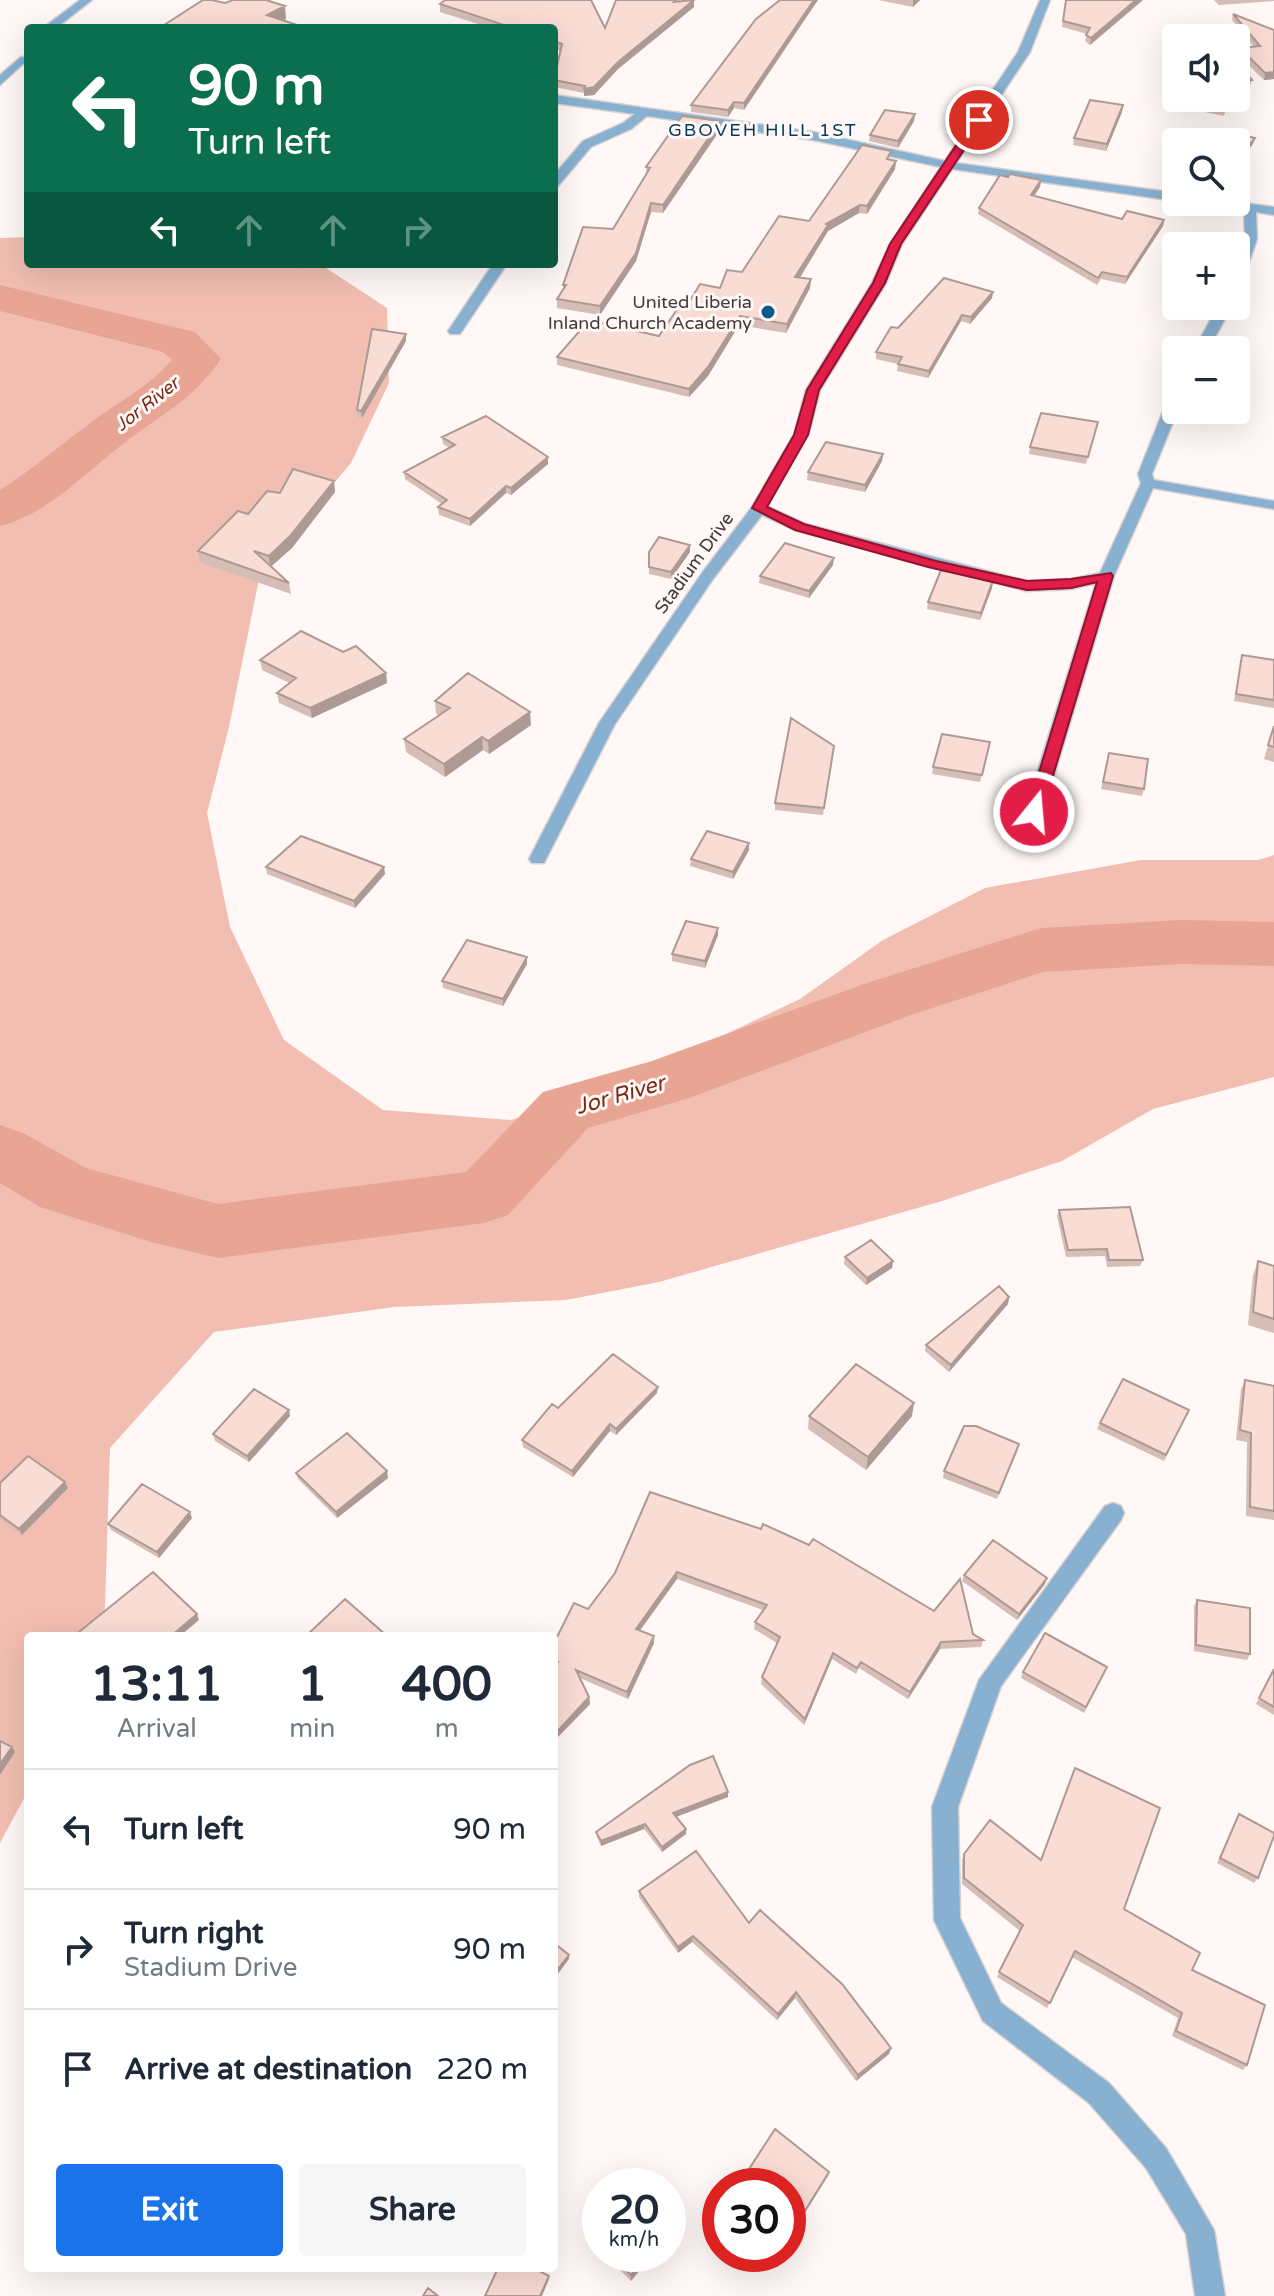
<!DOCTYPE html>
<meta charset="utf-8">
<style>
:root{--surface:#fff;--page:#f6f6f7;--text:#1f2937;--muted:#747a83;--line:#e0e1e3;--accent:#1a73e8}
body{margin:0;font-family:"Varela Round",sans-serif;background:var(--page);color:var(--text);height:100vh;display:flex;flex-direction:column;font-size:30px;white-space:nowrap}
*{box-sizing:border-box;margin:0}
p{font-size:26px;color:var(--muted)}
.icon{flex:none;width:44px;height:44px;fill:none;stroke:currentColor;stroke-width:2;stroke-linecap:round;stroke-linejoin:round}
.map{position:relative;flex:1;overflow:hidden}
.details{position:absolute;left:24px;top:1632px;width:534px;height:640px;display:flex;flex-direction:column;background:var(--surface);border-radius:8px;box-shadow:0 8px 32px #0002}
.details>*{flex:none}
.banner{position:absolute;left:24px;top:24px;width:534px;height:244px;border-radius:8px;box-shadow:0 8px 32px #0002;background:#0b6e4f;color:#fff;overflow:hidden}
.controls{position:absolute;left:1162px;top:24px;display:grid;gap:16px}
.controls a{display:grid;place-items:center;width:88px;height:88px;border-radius:8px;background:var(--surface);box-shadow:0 8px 32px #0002;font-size:40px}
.speed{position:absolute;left:582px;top:2168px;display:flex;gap:16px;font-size:40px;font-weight:700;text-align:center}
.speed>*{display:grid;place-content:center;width:104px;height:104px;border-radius:50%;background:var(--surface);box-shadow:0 8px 32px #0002;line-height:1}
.speed small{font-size:20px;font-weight:400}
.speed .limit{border:12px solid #d22;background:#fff;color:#111}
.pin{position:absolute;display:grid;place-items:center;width:68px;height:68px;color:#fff;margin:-34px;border:4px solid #fff;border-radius:50%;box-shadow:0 2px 8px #0007}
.me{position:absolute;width:88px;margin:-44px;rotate:17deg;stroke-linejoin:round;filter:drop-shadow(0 0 6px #0008)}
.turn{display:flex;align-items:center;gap:28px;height:168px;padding:0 32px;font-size:36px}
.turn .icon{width:104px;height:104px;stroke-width:2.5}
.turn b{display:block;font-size:56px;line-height:68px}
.lanes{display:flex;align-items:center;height:76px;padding:0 32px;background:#0003;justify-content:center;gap:40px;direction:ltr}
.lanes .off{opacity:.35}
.eta{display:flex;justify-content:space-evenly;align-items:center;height:136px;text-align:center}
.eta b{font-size:48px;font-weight:800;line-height:56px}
.button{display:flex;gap:16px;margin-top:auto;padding:16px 32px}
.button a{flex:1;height:92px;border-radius:8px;background:var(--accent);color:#fff;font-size:32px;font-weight:800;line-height:92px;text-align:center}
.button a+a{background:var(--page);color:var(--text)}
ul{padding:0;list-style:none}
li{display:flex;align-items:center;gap:24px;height:120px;padding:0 32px;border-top:2px solid var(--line)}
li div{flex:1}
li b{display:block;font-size:30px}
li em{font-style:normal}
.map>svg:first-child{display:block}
.green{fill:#f2beb1}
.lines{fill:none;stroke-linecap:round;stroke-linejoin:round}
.river{fill:#e9a593;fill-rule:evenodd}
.minor-casing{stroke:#d9d2d0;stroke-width:3}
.minor{fill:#87b0d1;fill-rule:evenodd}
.wall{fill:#d6bdb6}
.shaded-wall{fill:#ae9a94}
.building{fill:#f9dcd4;stroke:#ae9a94;stroke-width:2}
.route{fill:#e11d48;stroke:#92132f;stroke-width:2}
.poi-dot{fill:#095b8d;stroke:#fff8f6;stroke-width:3}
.labels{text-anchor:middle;stroke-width:6;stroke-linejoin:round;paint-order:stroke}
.far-neighbourhood-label{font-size:18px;letter-spacing:2px;fill:#02385b;stroke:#fff8f6}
.far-poi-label{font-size:18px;fill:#413a39;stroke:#fff8f6;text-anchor:end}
.far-water-label{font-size:18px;font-style:italic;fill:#782815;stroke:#fff8f6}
.far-street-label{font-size:18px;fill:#413a39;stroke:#fff8f6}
.water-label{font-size:22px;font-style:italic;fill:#782815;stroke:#fff8f6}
</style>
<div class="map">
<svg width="1274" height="2296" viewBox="0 0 1274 2296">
<rect width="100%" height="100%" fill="#fff8f6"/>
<path class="green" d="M28,237V264H320L387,308L389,383L351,463L261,569L229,727L207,813L230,927L284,1040L383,1110L511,1120L615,1087L800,999L883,940L985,888L1141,860H1258L1274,855V1077L1153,1109L1062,1161L942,1201L659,1282L566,1300L394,1307L214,1332L110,1448L104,1636H28V1791L0,1843V238Z"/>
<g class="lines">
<path class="river" d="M0,285L195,332L221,359C192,401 161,414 123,444C85,473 48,514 0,526V490C32,470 59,446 89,424C118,402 149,387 172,360L163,352L0,311Z
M1182,920L1274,922V966L1182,964L1043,972L911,1015L689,1098L588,1128L508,1215L484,1223L218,1258L151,1242L40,1207L0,1183V1125L23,1133L86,1168L218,1204L466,1172L543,1092L652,1061L867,983L1041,928Z"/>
<g class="minor-casing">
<path id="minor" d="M80,0H92L56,28H43Z
M1040,0H1050L1030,52L956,163L1176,193V201L952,169L902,244L886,283L820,390L808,435L767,506L805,524L1027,581L1071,579L1100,573L1141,483L1138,474L1169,396L1176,392L1178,410L1152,474L1154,480L1274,501V509L1153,488L1114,576L1043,812L1034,818L1025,812L1096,583L1071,589L1027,591L795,530L762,515L713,579L615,724L544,863H532L529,859L599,723L702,573L752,507L794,435L806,390L872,283L890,244L941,167L813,140L647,116L631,129L591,147L558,186L554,187V175L583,141L623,123L635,114L554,103V95L813,132L945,161L1018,52Z
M21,57L28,58V65L23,64L0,85V75Z
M1207,202H1236L1274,207V215L1256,212L1257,239L1241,285L1236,286V263L1245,239L1244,210Z
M493,264H507L460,334H450L448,331Z
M1218,306H1232L1208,350H1194Z
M1113,1503L1121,1506L1124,1513L1121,1520L1001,1686L958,1807L960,1918L1001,2003L1109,2083L1166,2148L1214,2230L1225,2296H1195L1186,2234L1146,2168L1089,2103L983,2021L934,1920L932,1807L979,1680L1105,1506Z"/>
</g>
<use href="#minor" class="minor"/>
</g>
<path class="wall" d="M616,0H681L680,1L694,0V7L618,69L594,95L584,96V93L554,87V76L556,74L561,51L554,49V28H491L440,12V4L605,28Z
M780,0L744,110L734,108L728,117L691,112V105Z
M878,0H920L913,7Z
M1066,0H1143L1090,45L1085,41L1087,34L1062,27Z
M1214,0H1274V1L1219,5Z
M1233,14L1274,30V79L1264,80L1238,55L1240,48L1254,47L1232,20Z
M1236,61L1252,80L1250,86L1236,88Z
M1168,98H1228L1224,116L1167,104Z
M1123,105L1122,112L1106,151L1073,145L1074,138Z
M915,114L914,121L898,148L869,141L870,135Z
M720,130L663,213L651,212L636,261L600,315L557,308V299L563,290V285L613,229L646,174V167Z
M890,160L896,161L895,169L867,214L859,213L828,231L800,278L811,279L810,288L786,333L739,325L708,376L689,397L557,365V357L659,336L685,309L720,288Z
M1041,180L1040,187L1034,196L1122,219L1164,220L1163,226L1125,284L1101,279L1097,285L978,214L979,208Z
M282,264H308L302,269Z
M993,292L992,298L970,324L961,321L928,378L897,371L898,364L876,359V352L898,328Z
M406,341L362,418L357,417V410Z
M1098,422L1086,464L1029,454L1030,447Z
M442,437L548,457V464L511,495L506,493L470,526L439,515L438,507L442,504L405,479L404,472L449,448L443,444Z
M883,454L882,461L865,492L807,480L808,472Z
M334,481L335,492L292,548L271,567L289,583L291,594L200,562L198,551L248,514L280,493Z
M649,552H690L671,579L649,574Z
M833,565L809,598L759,583L760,576Z
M993,580L992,588L980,620L927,609L928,602Z
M1242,655L1274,660V708L1234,701Z
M260,660L386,673L387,683L312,718L279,703L277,693L289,683L262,670Z
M435,701L531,725L489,754L483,750L445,777L406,752L404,739L439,715L436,714Z
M1274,726V762L1264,759Z
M834,746L823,815L775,810V803Z
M989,749L980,782L932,774L933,767Z
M1109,753L1144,789L1142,796L1101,789Z
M749,850L733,879L690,866L691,859Z
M266,867H384L385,874L355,908L267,874Z
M718,935L705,968L672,961V954Z
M527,957V964L503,1006L443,988L442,981Z
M1059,1210L1143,1260L1140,1266L1107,1267L1105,1256L1066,1257L1057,1216Z
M845,1257L893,1261L892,1268L866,1285L844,1264Z
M1258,1261L1274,1266V1333L1248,1325L1253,1275Z
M1009,1297L1008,1304L949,1372L925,1351L926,1345Z
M1245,1380L1274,1386V1520L1246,1516L1247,1442L1236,1440L1241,1389Z
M657,1393L616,1435L610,1431L573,1477L523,1447L522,1440L558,1408Z
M1189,1410L1164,1461L1097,1429L1100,1423Z
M290,1416L249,1462L215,1441L213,1434Z
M809,1416H912L866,1470L808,1429Z
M1018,1450L997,1499L943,1478L944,1471Z
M296,1473L388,1478L337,1518L298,1479Z
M65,1482L68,1488L22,1535L0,1519V1483Z
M650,1492L973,1634L983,1640L981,1647L940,1649L908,1699L859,1668L856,1674L832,1659L804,1725L761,1684L762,1677L777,1643L754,1629L755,1622L763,1610L677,1579L640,1630L654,1643L628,1699L580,1678L589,1697L590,1704L554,1741V1643L588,1609L615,1573Z
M192,1518L159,1558L111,1530L108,1524Z
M964,1575L1045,1584L1017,1620L962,1581Z
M1197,1600L1250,1654L1247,1660L1194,1651V1606Z
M1274,1669V1715L1256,1704Z
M1023,1672L1105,1673L1084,1713L1021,1678Z
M728,1792V1797L676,1817L686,1834L662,1852L644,1829L601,1846L597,1837L596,1832Z
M1239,1814L1258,1878L1254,1883L1217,1863Z
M964,1854L1040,1860L1124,1909L1192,1970L1247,2065L1243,2070L1172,2036L1178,2018L1072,1957L1047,2008L997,1977L1020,1931L962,1884V1860Z
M639,1891L749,1923L891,2048L889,2054L856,2081L795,1998L777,2020L692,1942L678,1953L639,1897Z
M600,2223V2250L596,2246V2229Z
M604,2254H653L631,2281Z"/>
<path class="shaded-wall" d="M694,0V7L618,69L594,95L584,96V89Z
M814,0H818L744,110V103Z
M913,0H920L913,7Z
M1136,0H1143L1090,45L1091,38Z
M285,6L286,19L269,28L267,15Z
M1274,72V79L1264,80L1265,73Z
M734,102V108L728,117V110Z
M1123,105L1122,112L1106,151L1107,144Z
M915,114L914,121L898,148V141Z
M720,121V130L663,213V205Z
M1255,138L1253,144L1236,167V162Z
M896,161L895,169L867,214V206Z
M1041,180L1040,187L1030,202L1031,195Z
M651,203V212L636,261L600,315V306Z
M860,205L859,213L828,231L795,285V277L826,224Z
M1164,220L1163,226L1125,284L1127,277Z
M811,279L810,288L786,333L787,324Z
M993,292L992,298L970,324L971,317Z
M962,315L961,321L928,378L929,371Z
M740,316L739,325L708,376L689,397V389Z
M406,334V341L362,418L361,411Z
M883,454L882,461L865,492V485Z
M548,457V464L511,495V488Z
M334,481L335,492L292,548L270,567L269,556Z
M506,486V493L470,526V519Z
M690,545V552L671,579V572Z
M834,558L833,565L809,598V591Z
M993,580L992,588L980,620L981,613Z
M386,673L387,683L312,718L310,708Z
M530,712L531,725L489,754L488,741Z
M482,737L483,750L445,777L444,764Z
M749,843V850L733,879V872Z
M384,867L385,874L355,908L354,901Z
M718,928V935L705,968V961Z
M527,957V964L503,1006V999Z
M893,1261L892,1268L866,1285L867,1278Z
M1009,1297L1008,1304L949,1372L951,1365Z
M658,1387L657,1393L616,1435V1429Z
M914,1403L912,1416L866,1470L868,1457Z
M289,1410L290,1416L249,1462L247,1456Z
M610,1424V1431L573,1477L572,1471Z
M387,1471L388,1478L337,1518L336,1512Z
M65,1482L68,1488L22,1535L19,1529Z
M190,1512L192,1518L159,1558L157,1552Z
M677,1572V1579L636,1636V1629Z
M1047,1578L1045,1584L1017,1620L1019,1614Z
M197,1614L199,1620L180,1636H171Z
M654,1636V1643L628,1699L627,1692Z
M941,1642L940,1649L908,1699L910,1692Z
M833,1653L832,1659L804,1725L805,1719Z
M589,1697L590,1704L554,1741V1735Z
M12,1747L15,1752L0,1775V1764Z
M728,1792V1797L673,1818V1813Z
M645,1824L644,1829L601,1846V1841Z
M686,1829V1834L662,1852V1847Z
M693,1936L692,1942L678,1953V1947Z
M569,1955V1959L554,1979V1974Z
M796,1992L795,1998L777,2020L778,2014Z
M891,2048L889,2054L856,2081L858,2075Z
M557,2153L558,2161L554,2167V2158Z
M829,2172L828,2176L789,2238L790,2235Z
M682,2211L681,2218L668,2235V2229Z
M648,2254H653L631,2281V2275Z
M549,2276V2279L542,2296H540Z"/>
<path class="building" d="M203,0H211L225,3L233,0H266L285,6L267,15L306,28H176L164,25Z
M445,0H591L605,28L616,0H676L674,2L694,0L618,62L594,87L584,89L585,86L554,80L562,44L554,41V28H513L440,4Z
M780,0H814L744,103L734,102L728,110L691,105L756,19Z
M1066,0H1136L1091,38L1086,35L1090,28L1063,21Z
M1233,14L1274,30V72L1265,73L1240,48L1260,46Z
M1236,61L1252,80L1236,81Z
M1176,89V98H1228L1226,109L1168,98Z
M1090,100L1123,105L1107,144L1074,138Z
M885,110L915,114L898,141L870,135Z
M682,116L720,121L663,205L651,203L636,253L600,306L557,299L566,285H563L583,227L613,229L650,168L646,167Z
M1220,129L1255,138L1236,162V142H1215Z
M862,145L891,151L887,159L896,161L867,206L860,205L826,224L828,225L795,277L811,279L787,324L740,316L708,367L689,389L557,357L589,320L659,336L678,308L685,309L700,284L720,288L727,270L742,272L779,216L809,221Z
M1010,174L1041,180L1031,195L1122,219L1127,211L1164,220L1127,277L1102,272L1098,278L979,208L1000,175L1008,177Z
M944,278L993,292L971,317L962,315L929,371L898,364L902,357L876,352L891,327L898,328Z
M372,329L406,334L361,411L357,410Z
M1041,413L1098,422L1088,457L1030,447Z
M486,416L548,457L511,488L506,486L470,519L438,507L447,500L404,472L455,445L442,437Z
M826,442L883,454L865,485L808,472Z
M293,469L334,481L290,536L269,556L254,551L289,583L198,551L238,511L248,514L267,491L280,493Z
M659,537L690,545L671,572L649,567V552Z
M785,543L834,558L809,591L760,576Z
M941,570L993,580L981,613L928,602Z
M301,631L343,652L356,646L386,673L310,708L277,693L296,678L260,660Z
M1242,655L1274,660V700L1236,694Z
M468,673L530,712L488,741L482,737L444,764L404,739L450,708L435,701Z
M791,718L834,746L824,808L775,803Z
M1274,726V747L1268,745Z
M942,734L990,742L982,775L933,767Z
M1109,753L1148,759L1144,789L1103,782Z
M707,831L749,843L733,872L691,859Z
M301,836L384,867L354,901L266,867Z
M686,921L718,928L705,961L672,954Z
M467,940L527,957L503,999L442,981Z
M1130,1207L1143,1260H1109L1107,1249L1068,1250L1059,1210Z
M871,1240L893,1261L867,1278L845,1257Z
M1258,1261L1274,1266V1319L1253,1312Z
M999,1286L1009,1297L951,1365L926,1345Z
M613,1354L658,1387L616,1429L610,1424L572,1471L522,1440L552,1404L558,1408Z
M856,1364L914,1403L868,1457L809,1416Z
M1123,1379L1189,1410L1166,1455L1100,1423Z
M1245,1380L1274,1386V1511L1250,1507L1251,1433L1240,1430Z
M254,1389L289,1410L247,1456L213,1434Z
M964,1426H976L1019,1444L999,1493L944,1471Z
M347,1433L387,1471L336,1512L296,1473Z
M28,1456L65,1482L19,1529L0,1515V1483Z
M142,1484L190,1512L157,1552L108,1524Z
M650,1492L761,1529L763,1524L809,1545L813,1539L934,1611L960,1579L973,1634L983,1640L941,1642L910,1692L861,1662L857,1668L833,1653L805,1719L762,1677L780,1637L755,1622L767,1605L677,1572L636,1629L654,1636L627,1692L576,1670L589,1697L554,1735V1667L558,1662L554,1661V1643L574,1603L588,1609L615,1573Z
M993,1540L1047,1578L1019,1614L964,1575Z
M153,1572L197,1614L171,1636H74Z
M345,1599L387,1636H306Z
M1197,1600L1250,1608V1654L1196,1645Z
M1045,1633L1107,1667L1086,1707L1023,1672Z
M1274,1669V1707L1259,1698Z
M0,1741L12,1747L0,1764Z
M713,1756L728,1792L673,1813L686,1829L662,1847L645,1824L601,1841L596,1832L690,1765Z
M1075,1768L1160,1808L1124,1909L1200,1953L1192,1970L1265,2005L1247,2065L1176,2031L1182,2013L1075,1951L1050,2003L999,1972L1023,1925L964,1878V1854L990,1820L1041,1860Z
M1239,1814L1274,1833V1836L1258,1878L1220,1858Z
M696,1851L749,1923L760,1910L842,1984L891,2048L858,2075L796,1992L778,2014L693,1936L678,1947L639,1891Z
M554,1943L569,1955L554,1974Z
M775,2129L829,2172L790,2235L788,2233V2186H738Z
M642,2172L657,2186H631Z
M668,2197L682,2211L668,2229Z
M600,2223V2244L596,2239V2229Z
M610,2254H648L631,2275Z
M498,2268H534L549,2276L540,2296H485Z
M428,2288L438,2296H423Z"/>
<path class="route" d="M975,117L984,120L901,244L885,283L819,390L808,435L767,507L804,524L936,561L1027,581L1071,579L1111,573L1113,576L1042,812L1034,817L1027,812L1097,582L1071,588L1027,590L928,567L795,530L752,508L794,435L807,390L873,283L890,244Z"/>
<circle class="poi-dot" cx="768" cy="312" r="8"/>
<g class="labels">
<g class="far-neighbourhood-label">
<text x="763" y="136">GBOVEH HILL 1ST</text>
</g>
<g class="far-poi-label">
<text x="752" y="308">United Liberia<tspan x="752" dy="21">Inland Church Academy</tspan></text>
</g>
<g class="far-water-label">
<text transform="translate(147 404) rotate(-38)" y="6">Jor River</text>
</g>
<g class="far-street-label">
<text transform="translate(694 563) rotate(-54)" y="6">Stadium Drive</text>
</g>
<g class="water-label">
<text transform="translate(620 1094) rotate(-16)" y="8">Jor River</text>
</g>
</g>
</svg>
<div class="controls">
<a><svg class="icon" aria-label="sound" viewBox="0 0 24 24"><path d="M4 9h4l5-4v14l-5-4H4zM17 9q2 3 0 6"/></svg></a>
<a><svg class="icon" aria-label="search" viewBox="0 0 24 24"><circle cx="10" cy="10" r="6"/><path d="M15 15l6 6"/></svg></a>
<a>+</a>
<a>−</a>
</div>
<div class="speed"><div>20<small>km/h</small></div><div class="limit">30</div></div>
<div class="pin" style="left:979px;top:120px;background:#d93025"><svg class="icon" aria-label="arrive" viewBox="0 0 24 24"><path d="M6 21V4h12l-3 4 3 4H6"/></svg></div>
<svg class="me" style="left:1034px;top:812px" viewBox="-20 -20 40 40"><circle r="17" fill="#e11d48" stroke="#fff" stroke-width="3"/><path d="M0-11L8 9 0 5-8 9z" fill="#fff"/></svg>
<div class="banner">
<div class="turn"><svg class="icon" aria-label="left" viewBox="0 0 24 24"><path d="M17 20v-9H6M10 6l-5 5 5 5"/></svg><div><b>90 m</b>Turn left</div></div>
<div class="lanes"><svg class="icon" aria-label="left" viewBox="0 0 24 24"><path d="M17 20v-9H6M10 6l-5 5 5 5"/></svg><svg class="icon off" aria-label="ahead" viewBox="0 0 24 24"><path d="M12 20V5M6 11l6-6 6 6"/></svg><svg class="icon off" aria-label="ahead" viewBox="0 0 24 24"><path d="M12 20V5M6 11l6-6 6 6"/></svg><svg class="icon off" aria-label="right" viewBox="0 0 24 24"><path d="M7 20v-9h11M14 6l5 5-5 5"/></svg></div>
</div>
<section class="details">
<div class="eta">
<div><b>13:11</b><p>Arrival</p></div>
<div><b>1</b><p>min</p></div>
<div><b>400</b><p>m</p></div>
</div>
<ul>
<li><svg class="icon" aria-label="left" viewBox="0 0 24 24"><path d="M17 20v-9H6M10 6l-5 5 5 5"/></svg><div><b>Turn left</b></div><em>90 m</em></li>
<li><svg class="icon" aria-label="right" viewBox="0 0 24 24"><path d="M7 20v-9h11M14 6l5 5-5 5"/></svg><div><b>Turn right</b><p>Stadium Drive</p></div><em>90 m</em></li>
<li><svg class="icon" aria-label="arrive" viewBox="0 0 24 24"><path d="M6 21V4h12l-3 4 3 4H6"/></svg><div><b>Arrive at destination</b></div><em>220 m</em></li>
</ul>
<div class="button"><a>Exit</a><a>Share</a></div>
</section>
</div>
